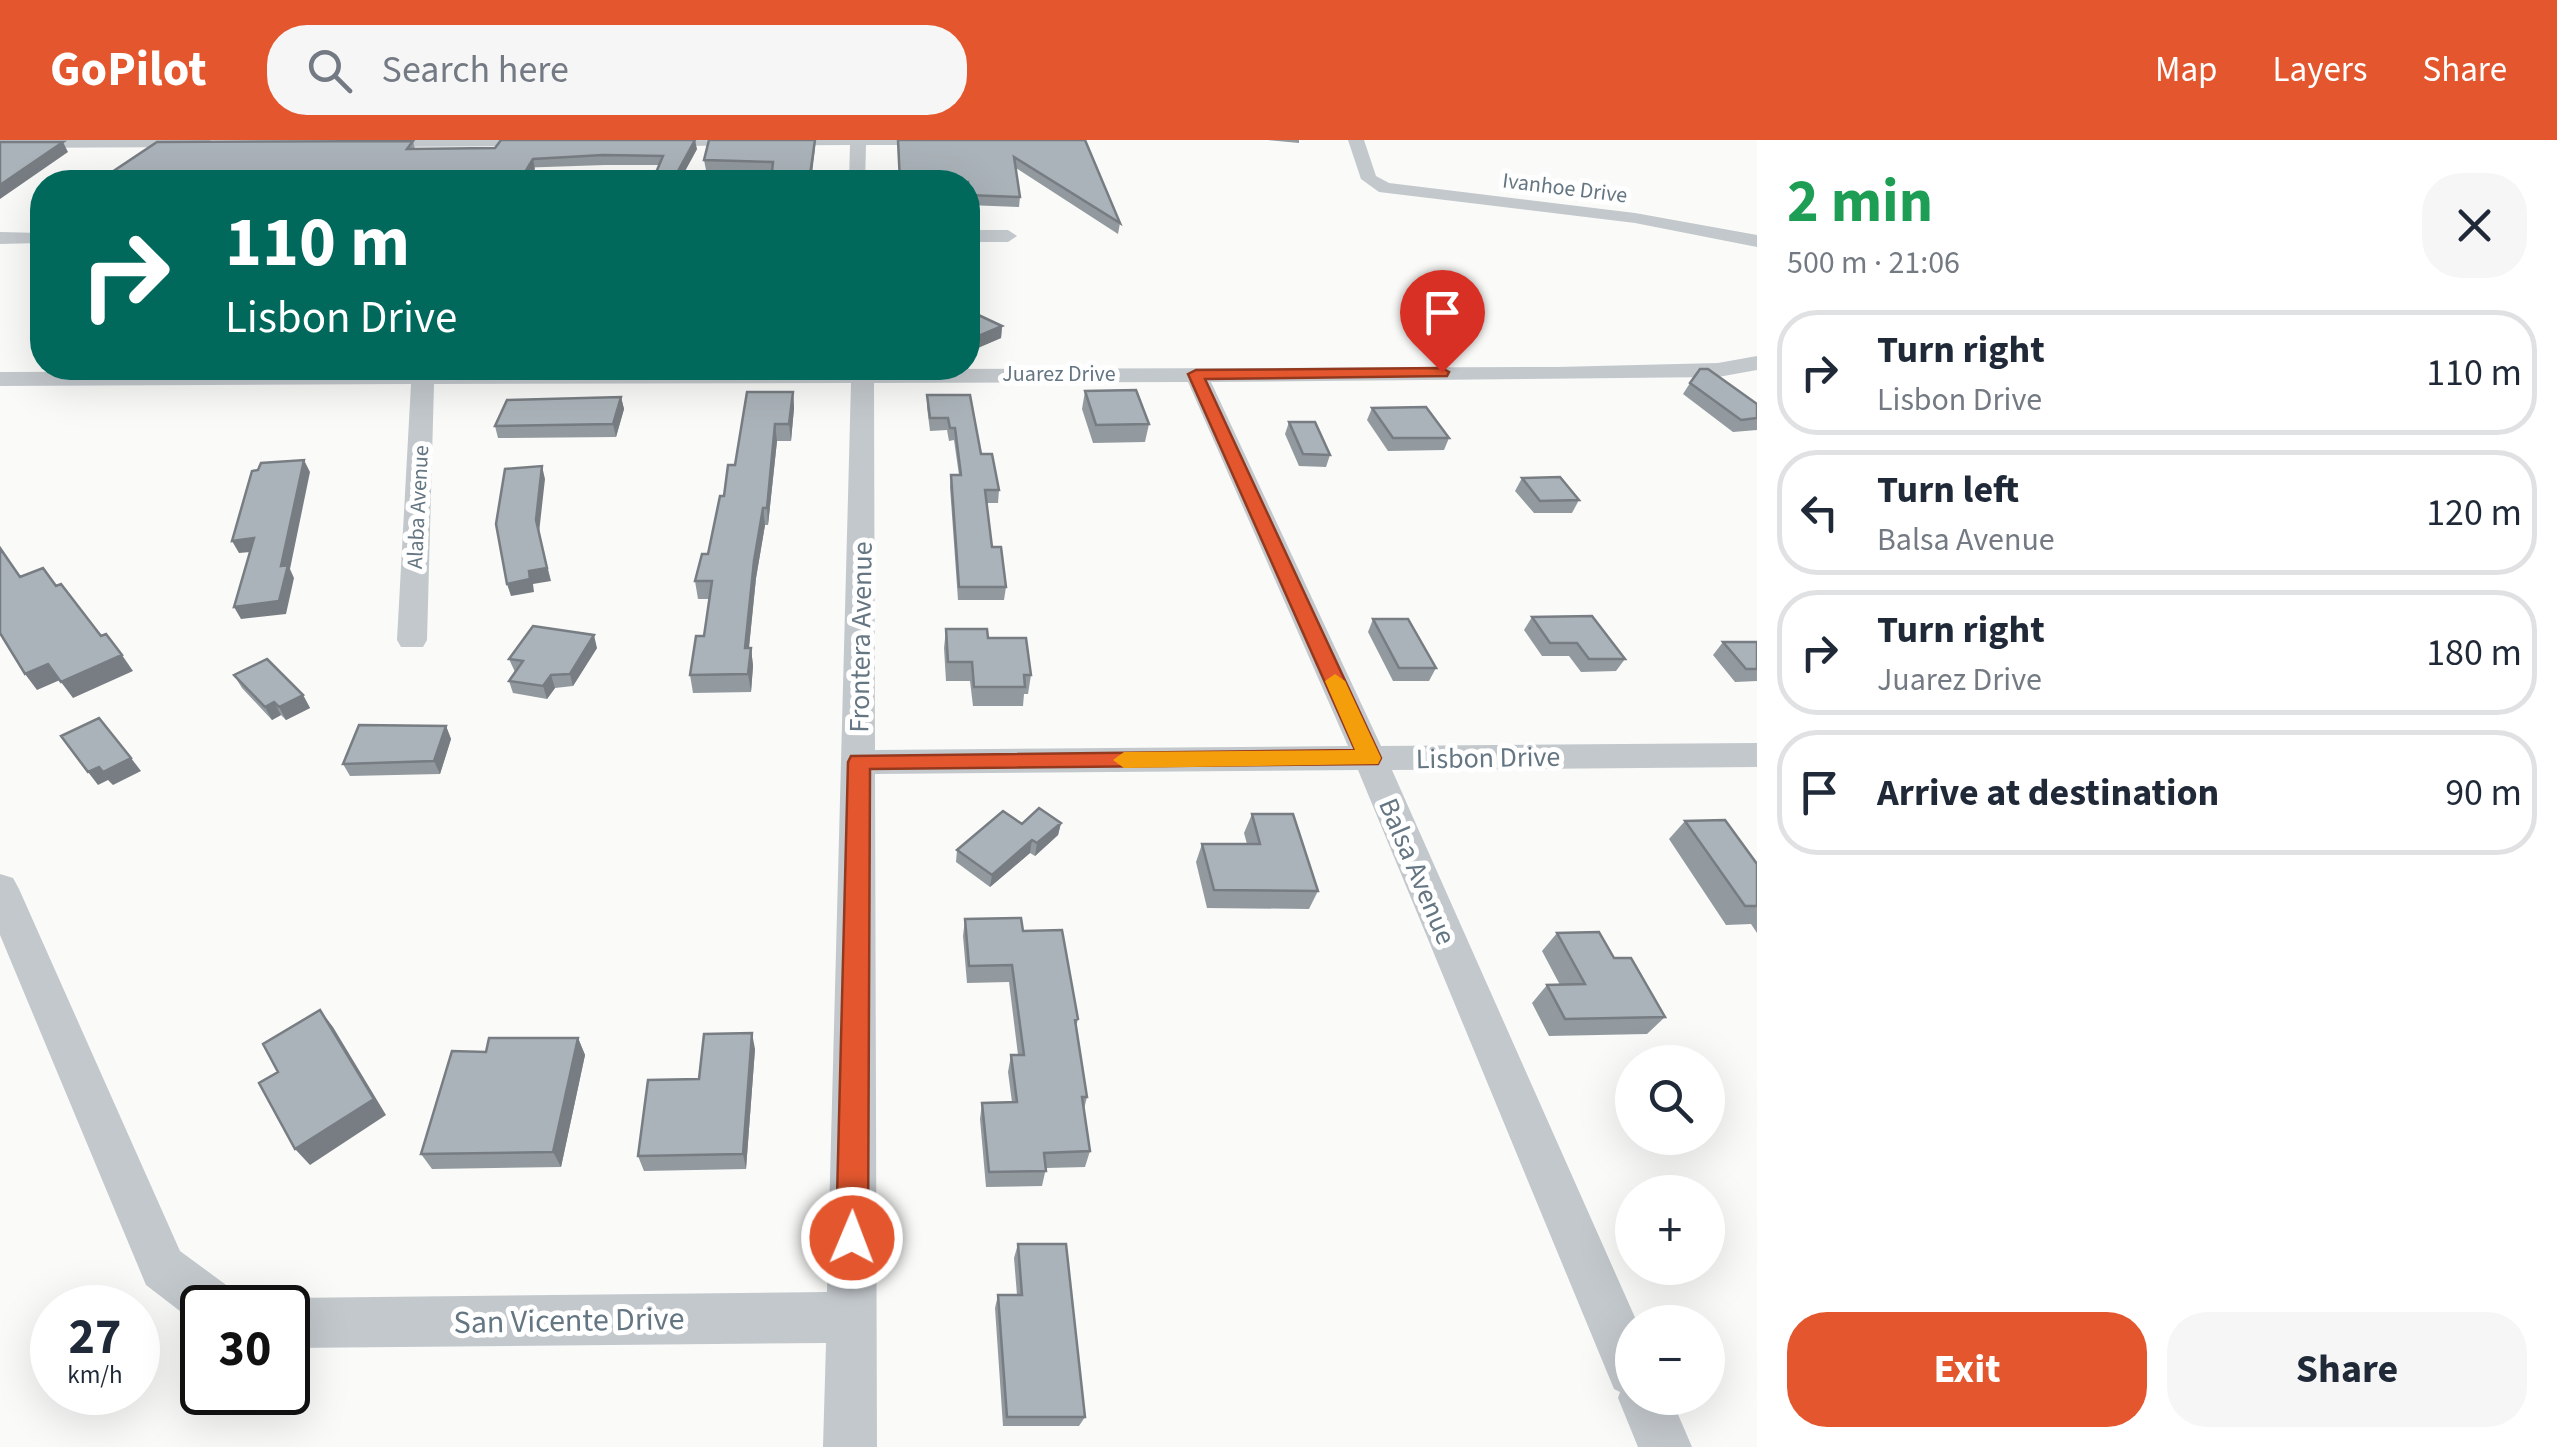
<!DOCTYPE html>
<meta charset="utf-8">
<style>
:root{--surface:#fff;--page:#f6f6f7;--text:#1f2937;--muted:#747a83;--line:#e0e1e3;--accent:#e4572e}
body{margin:0;font-family:"Source Sans 3",sans-serif;background:var(--page);color:var(--text);height:100vh;display:flex;flex-direction:column;font-size:38px;white-space:nowrap}
*{box-sizing:border-box;margin:0}
p{font-size:32px;color:var(--muted)}
.icon{flex:none;width:55px;height:55px;fill:none;stroke:currentColor;stroke-width:2;stroke-linecap:round;stroke-linejoin:round}
.map{position:relative;flex:1;overflow:hidden}
.drawer{display:flex;flex-direction:column;background:var(--surface);width:800px}
.drawer>*{flex:none}
.top-card{position:absolute;left:30px;top:30px;width:950px;height:210px;border-radius:40px;box-shadow:0 10px 40px #0002;background:#00695c;color:#fff;overflow:hidden}
.tools{position:absolute;left:1615px;top:905px;display:grid;gap:20px}
.tools a{display:grid;place-items:center;width:110px;height:110px;border-radius:50%;background:var(--surface);box-shadow:0 10px 40px #0002;font-size:50px}
.speed{position:absolute;left:30px;top:1145px;display:flex;gap:20px;font-size:50px;font-weight:700;text-align:center}
.speed>*{display:grid;place-content:center;width:130px;height:130px;border-radius:50%;background:var(--surface);box-shadow:0 10px 40px #0002;line-height:1}
.speed small{font-size:25px;font-weight:400}
.speed .limit{border:5px solid #111;border-radius:15px;background:#fff;color:#111}
.pin{position:absolute;display:grid;place-items:center;width:85px;height:85px;color:#fff;margin:-102px -42px;border-radius:50% 50% 50% 0;rotate:-45deg;box-shadow:0 0 10px #0007}
.pin .icon{rotate:45deg}
.me{position:absolute;width:110px;margin:-55px;rotate:1deg;stroke-linejoin:round;filter:drop-shadow(0 0 8px #0008)}
.turn{display:flex;align-items:center;gap:35px;height:210px;padding:0 30px;font-size:45px}
.turn .icon{width:130px;height:130px;stroke-width:2.5}
.turn b{display:block;font-size:70px;line-height:85px}
.round{display:grid;place-items:center;flex:none;width:105px;height:105px;border-radius:40px;background:var(--page)}
.summary{display:flex;align-items:center;justify-content:space-between;height:170px;padding:0 30px}
h1{font-size:60px;font-weight:700;line-height:75px;color:#1e9e55}
.primary-button{display:flex;gap:20px;margin-top:auto;padding:20px 30px}
.primary-button a{flex:1;height:115px;border-radius:40px;background:var(--accent);color:#fff;font-size:40px;font-weight:700;line-height:115px;text-align:center}
.primary-button a+a{background:var(--page);color:var(--text)}
ul{padding:0;list-style:none}
li{display:flex;align-items:center;gap:30px;height:125px;margin:0 20px 15px;padding:0 10px;border:5px solid var(--line);border-radius:40px}
li div{flex:1}
li b{display:block;font-size:38px}
li em{font-style:normal}
header{display:flex;align-items:center;gap:60px;box-sizing:border-box;height:140px;padding:0 50px;background:var(--accent);color:#fff}
header strong{font-size:48px}
nav{display:flex;gap:55px;margin-inline-start:auto;font-size:35px}
.search{width:700px;height:90px;background:var(--page);display:flex;align-items:center;gap:25px;box-sizing:border-box;padding:0 35px;border-radius:40px;color:var(--muted);font-size:38px}
main{display:flex;flex:1;min-height:0}
.map>svg:first-child{display:block}
.lines{fill:none;stroke-linecap:round;stroke-linejoin:round}
.minor{fill:#c3c8cc;fill-rule:evenodd}
.wall{fill:#929a9f}
.shaded-wall{fill:#777d82}
.building{fill:#aab3b9;stroke:#777d82;stroke-width:2.5}
.route{fill:#e4572e;stroke:#94391e;stroke-width:2.5}
.slow{fill:#f59e0b}
.labels{text-anchor:middle;stroke-width:10;stroke-linejoin:round;paint-order:stroke}
.far-street-label{font-size:22px;fill:#657683;stroke:#fff}
.street-label{font-size:28px;fill:#657683;stroke:#fff}
.near-street-label{font-size:32px;fill:#657683;stroke:#fff}
</style>
<header>
<strong>GoPilot</strong>
<div class="search"><svg class="icon" aria-label="search" viewBox="0 0 24 24"><circle cx="10" cy="10" r="6"/><path d="M15 15l6 6"/></svg>Search here</div>
<nav><a>Map</a><a>Layers</a><a>Share</a></nav>
</header>
<main>
<div class="map">
<svg width="1757" height="1307" viewBox="0 0 1757 1307">
<rect width="100%" height="100%" fill="#fafaf8"/>
<g class="lines">
<path class="minor" d="M0,0H210L212,2L204,7L0,8Z
M360,0H556L557,1L549,6L366,7L360,5Z
M644,0H952L944,5H866L865,42H849L850,5L651,6Z
M1348,0H1364L1376,36L1389,43L1635,73L1757,95V107L1635,83L1379,52L1361,39Z
M968,90H1008L1017,96L1008,102H968Z
M0,92L42,93V103L0,104Z
M1757,216V230L1718,237L1211,242L1381,606L1757,603V627L1392,630L1637,1182H1632V1258H1671L1692,1307H1638L1618,1258L1620,1252L1614,1249L1358,630L875,634L877,1307H823L826,1203L288,1208V1168H269L288,1158L827,1152L851,243L434,244L427,500L423,507H401L397,500L411,244L0,246V232L1557,227L1718,223ZM1188,242L1348,606L875,610L874,243Z
M0,734L13,738L19,749L180,1111L233,1150L240,1168H202V1188L146,1145L0,795Z"/>
</g>
<path class="wall" d="M1085,0L1120,83L1118,94L1016,28L1020,57L1019,67L968,65V42H899Z
M1268,0H1299V3Z
M413,1L415,9H697L679,42H652L659,25H605L97,42Z
M815,9L811,42H773L772,32L706,30L704,20Z
M968,174L1002,186L1001,198L973,210L968,207Z
M1690,243L1757,264V290L1733,292L1683,254Z
M1085,251L1149,284L1145,302L1093,303L1082,269Z
M793,252L794,268L791,301H777L768,385H765L756,438L749,508H751L753,526L751,552L693,553L690,535L704,496L709,459H698L695,441L708,414L735,325Z
M927,255L981,314L999,350L998,363H986L992,407L1006,447L1004,460H958L950,347L951,335H959L954,300L949,301L947,290L930,291L927,267Z
M621,257L624,269L616,297L498,298L495,286Z
M1372,268L1449,298L1444,310L1388,311L1367,280Z
M1289,282L1330,315L1326,327L1299,326L1285,294Z
M1522,338L1579,360L1572,373H1534L1515,351Z
M1532,477L1625,519L1616,531L1581,532L1569,516H1542L1524,490Z
M1373,479L1436,528L1429,541H1393L1368,492Z
M946,489L988,498L1031,535L1028,554H1024L1023,566H973L970,541H946L944,508Z
M1723,502H1757V541L1735,542L1713,515Z
M597,508L573,546L555,548L547,559L513,553L509,541L515,532L509,519Z
M234,535L303,555L310,568L286,580L281,575L272,580L242,548Z
M446,586L451,599L440,634L350,636L343,624Z
M1252,674L1318,751L1309,769L1207,768L1196,722L1202,704H1247L1244,693Z
M1685,681L1757,724V793L1751,784L1726,785L1669,699Z
M1061,683L1058,695L1035,716L1030,713L990,747L956,722L957,710L1022,684Z
M965,779L1023,791L1078,879L1076,887L1087,957L1084,969L1090,1011L1085,1027L1046,1028L1042,1046L986,1047L980,979L982,963L1012,962L1008,932L1011,915H1018L1009,842L967,843L963,796Z
M1557,793L1614,818L1665,877L1647,894L1549,896L1532,863L1547,845H1560L1542,811Z
M578,898L585,915L561,1027L432,1029L421,1014L486,912Z
M755,909L746,1029L644,1031L638,1016L699,939Z
M1018,1104L1085,1277L1079,1286H1003L995,1168L998,1155H1017L1014,1118Z"/>
<path class="shaded-wall" d="M695,0L697,9L679,42H672Z
M815,0L811,42H809Z
M63,2L68,12L0,59V45Z
M533,19L535,29L527,42H519Z
M1002,186L1001,198L973,210L974,198Z
M793,252L794,268L791,301L789,284Z
M621,257L624,269L616,297L613,284Z
M775,284L777,301L768,385L767,368Z
M304,320L310,332L290,429L294,438L286,474L241,479L234,467L281,426Z
M542,326L545,339L539,393L551,441L533,444L534,452L511,456L507,444L536,380Z
M763,368L765,385L756,438L747,526L745,508L754,421Z
M254,398L260,411L239,413L232,401Z
M594,495L597,508L573,546L570,534Z
M751,508L753,526L751,552L748,534Z
M122,515L133,531L73,558L61,542Z
M48,524L60,540L37,550L25,534Z
M551,535L555,548L547,559L543,546Z
M303,555L310,568L286,580L279,567Z
M274,562L281,575L272,580L265,567Z
M446,586L451,599L440,634L434,621Z
M131,618L141,631L113,645L108,640L98,645L88,632L99,627Z
M1061,683L1058,695L1035,716L1037,703Z
M1032,700L1030,713L990,747L992,735Z
M320,870L333,887L386,975L310,1025L295,1009Z
M752,893L755,909L746,1029L743,1014Z
M578,898L585,915L561,1027L553,1012Z"/>
<path class="building" d="M501,0H695L672,42H652L663,16L603,15L533,19L519,42H97L157,2L413,1L407,9L495,8Z
M709,0H815L809,42H778L779,32H772L773,22L704,20Z
M898,0H1085L1120,83L1014,17L1020,57L968,55V42H900Z
M0,2H63L0,45Z
M972,172L1002,186L974,198L968,195V174Z
M1700,229H1708L1757,264V278L1741,280L1690,243Z
M1136,250L1149,284L1096,285L1085,251Z
M747,252H793L789,284H775L767,368H763L754,421L745,508H751L748,534L690,535L696,496H704L712,441H695L702,414H708L720,356H724L728,325H735Z
M927,255H970L981,314H992L999,350H985L992,407H1001L1006,447H959L951,335H961L955,288H950L948,278H930Z
M621,257L613,284L495,286L507,260Z
M1426,267L1449,298H1393L1372,268Z
M1289,282H1315L1330,315L1303,314Z
M304,320L281,426L288,425L279,461L234,467L254,398L232,401L252,331L258,330L261,323Z
M542,326L536,380L547,428L529,431L530,439L507,444L496,384L505,329Z
M1560,337L1579,360L1540,361L1522,338Z
M0,408L20,437L43,428L56,446L61,444L101,496L106,494L122,515L61,542L48,524L25,534L0,493Z
M1592,476L1625,519H1589L1577,503H1550L1532,477Z
M1373,479H1408L1436,528H1399Z
M533,486L594,495L570,534L551,535L543,546L509,541L523,521L509,519Z
M946,489H987L988,498H1026L1031,535H1024L1025,547H974L972,522H948Z
M1723,502H1757V529H1746Z
M267,519L303,555L279,567L274,562L265,567L234,535Z
M99,578L131,618L103,632L99,627L88,632L61,596Z
M359,585L446,586L434,621L343,624Z
M1039,668L1061,683L1037,703L1032,700L992,735L957,710L1003,671L1022,684Z
M1252,674H1293L1318,751L1214,750L1202,704H1260Z
M1725,680L1757,724V766H1745L1685,681Z
M1021,778L1023,791L1062,790L1078,879L1075,880L1087,957H1082L1090,1011L1044,1013L1046,1031L989,1032L982,963L1017,962L1011,915H1024L1012,825L969,826L965,779Z
M1599,792L1614,818H1631L1665,877L1565,879L1547,845L1585,844L1557,793Z
M320,870L374,959L295,1009L259,943L278,932L263,904Z
M752,893L743,1014L638,1016L648,940L699,939L704,894Z
M489,898H578L553,1012L421,1014L452,911L486,912Z
M1018,1104H1066L1085,1277H1007L998,1155H1022Z"/>
<path class="route" d="M1442,228L1449,232L1447,236L1205,239L1381,618L1378,624L870,629L868,1098L863,1109L852,1114L841,1109L836,1098L848,622L851,616L1355,610L1188,234L1196,230Z"/>
<path class="slow" d="M1335,534L1345,541L1381,618L1378,624L1124,628L1113,620L1124,612L1355,610L1325,541Z"/>
<g class="labels">
<g class="far-street-label">
<text transform="translate(1565 47) rotate(7)" y="8">Ivanhoe Drive</text>
<text x="1059" y="241">Juarez Drive</text>
<text transform="translate(417 367) rotate(-87)" y="8">Alaba Avenue</text>
</g>
<g class="street-label">
<text transform="translate(860 497) rotate(-89)" y="10">Frontera Avenue</text>
<text transform="translate(1488 617) rotate(-1)" y="10">Lisbon Drive</text>
<text transform="translate(1418 731) rotate(67)" y="10">Balsa Avenue</text>
</g>
<g class="near-street-label">
<text transform="translate(569 1180) rotate(-1)" y="11">San Vicente Drive</text>
</g>
</g>
</svg>
<div class="tools">
<a><svg class="icon" aria-label="search" viewBox="0 0 24 24"><circle cx="10" cy="10" r="6"/><path d="M15 15l6 6"/></svg></a>
<a>+</a>
<a>−</a>
</div>
<div class="speed"><div>27<small>km/h</small></div><div class="limit">30</div></div>
<div class="pin" style="left:1442px;top:232px;background:#d93025"><svg class="icon" aria-label="arrive" viewBox="0 0 24 24"><path d="M6 21V4h12l-3 4 3 4H6"/></svg></div>
<svg class="me" style="left:852px;top:1098px" viewBox="-20 -20 40 40"><circle r="17" fill="#e4572e" stroke="#fff" stroke-width="3"/><path d="M0-11L8 9 0 5-8 9z" fill="#fff"/></svg>
<div class="top-card">
<div class="turn"><svg class="icon" aria-label="right" viewBox="0 0 24 24"><path d="M7 20v-9h11M14 6l5 5-5 5"/></svg><div><b>110 m</b>Lisbon Drive</div></div>
</div>
</div>
<section class="drawer">
<div class="summary"><div><h1>2 min</h1><p>500 m · 21:06</p></div><a class="round"><svg class="icon" aria-label="close" viewBox="0 0 24 24"><path d="M6 6l12 12M18 6L6 18"/></svg></a></div>
<ul>
<li><svg class="icon" aria-label="right" viewBox="0 0 24 24"><path d="M7 20v-9h11M14 6l5 5-5 5"/></svg><div><b>Turn right</b><p>Lisbon Drive</p></div><em>110 m</em></li>
<li><svg class="icon" aria-label="left" viewBox="0 0 24 24"><path d="M17 20v-9H6M10 6l-5 5 5 5"/></svg><div><b>Turn left</b><p>Balsa Avenue</p></div><em>120 m</em></li>
<li><svg class="icon" aria-label="right" viewBox="0 0 24 24"><path d="M7 20v-9h11M14 6l5 5-5 5"/></svg><div><b>Turn right</b><p>Juarez Drive</p></div><em>180 m</em></li>
<li><svg class="icon" aria-label="arrive" viewBox="0 0 24 24"><path d="M6 21V4h12l-3 4 3 4H6"/></svg><div><b>Arrive at destination</b></div><em>90 m</em></li>
</ul>
<div class="primary-button"><a>Exit</a><a>Share</a></div>
</section>
</main>
